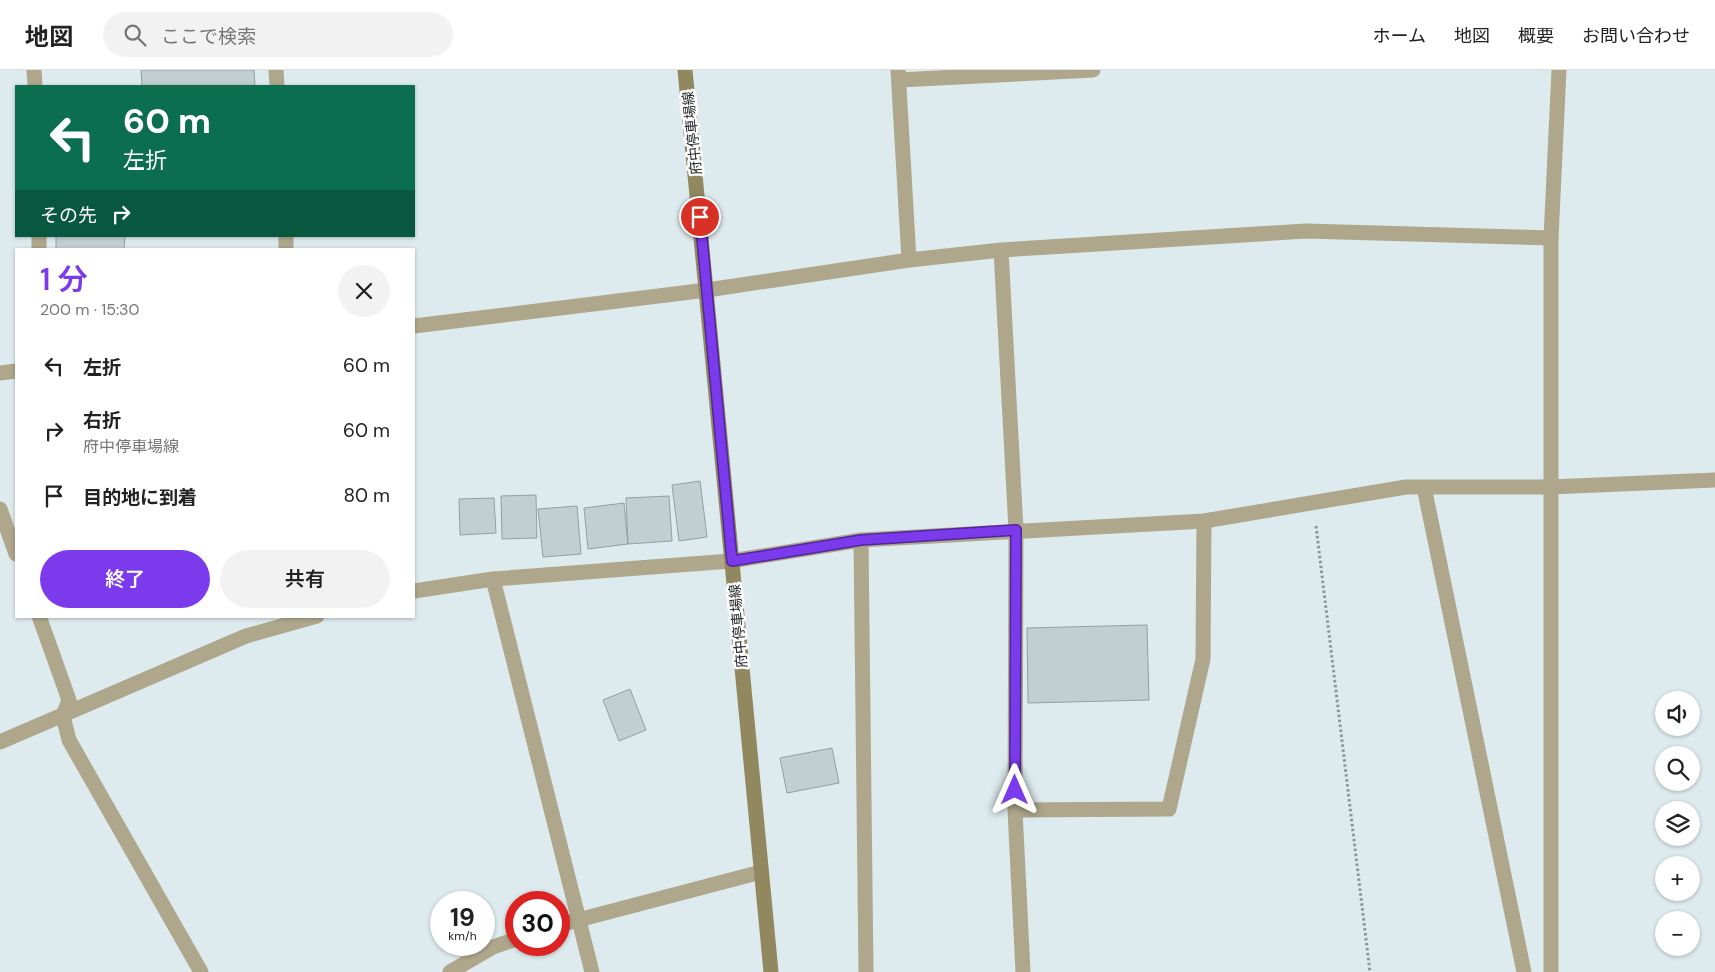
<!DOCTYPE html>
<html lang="ja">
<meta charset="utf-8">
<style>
:root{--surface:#fff;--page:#f2f2f2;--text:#222;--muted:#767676;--line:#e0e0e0;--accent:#7c3aed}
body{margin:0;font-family:"DM Sans","Noto Sans JP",sans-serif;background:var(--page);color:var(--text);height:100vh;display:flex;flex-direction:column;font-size:19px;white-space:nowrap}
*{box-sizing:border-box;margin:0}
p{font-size:16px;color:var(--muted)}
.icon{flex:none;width:28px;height:28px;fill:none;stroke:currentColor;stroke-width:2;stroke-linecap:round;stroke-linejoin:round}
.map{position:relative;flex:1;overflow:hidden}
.side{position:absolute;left:15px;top:178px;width:400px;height:370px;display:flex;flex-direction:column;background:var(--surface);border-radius:0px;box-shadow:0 1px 4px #0004}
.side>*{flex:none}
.guide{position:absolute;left:15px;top:15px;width:400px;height:152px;border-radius:0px;box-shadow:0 1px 4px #0004;background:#0b6e4f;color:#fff;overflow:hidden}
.buttons{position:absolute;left:1655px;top:621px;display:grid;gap:10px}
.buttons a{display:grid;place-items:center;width:45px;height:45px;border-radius:50%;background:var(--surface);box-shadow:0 1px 4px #0004;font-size:25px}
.speed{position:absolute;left:430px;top:821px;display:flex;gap:10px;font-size:25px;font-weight:700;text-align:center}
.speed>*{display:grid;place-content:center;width:65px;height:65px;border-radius:50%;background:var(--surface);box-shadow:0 1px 4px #0004;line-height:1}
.speed small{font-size:12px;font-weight:400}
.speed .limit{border:8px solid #d22;background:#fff;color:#111}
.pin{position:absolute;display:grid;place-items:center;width:42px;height:42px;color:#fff;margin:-21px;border:2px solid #fff;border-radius:50%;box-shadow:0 1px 5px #0007}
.me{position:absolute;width:55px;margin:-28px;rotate:0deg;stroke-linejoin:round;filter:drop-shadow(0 0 4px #0008)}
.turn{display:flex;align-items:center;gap:18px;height:105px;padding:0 25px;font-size:22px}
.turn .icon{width:65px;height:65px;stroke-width:2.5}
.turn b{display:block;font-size:35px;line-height:42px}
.then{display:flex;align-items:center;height:48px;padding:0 25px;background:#0003;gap:10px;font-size:19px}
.round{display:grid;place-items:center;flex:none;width:52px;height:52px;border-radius:26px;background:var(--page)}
.head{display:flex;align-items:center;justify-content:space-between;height:85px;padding:0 25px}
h1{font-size:30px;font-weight:600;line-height:38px;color:var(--accent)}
.button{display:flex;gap:10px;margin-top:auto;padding:10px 25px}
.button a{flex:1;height:58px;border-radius:30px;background:var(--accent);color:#fff;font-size:20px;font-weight:600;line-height:58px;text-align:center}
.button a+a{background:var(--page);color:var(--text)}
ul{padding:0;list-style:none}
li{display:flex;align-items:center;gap:15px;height:65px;padding:0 25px}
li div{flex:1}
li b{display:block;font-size:19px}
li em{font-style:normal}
header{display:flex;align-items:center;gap:30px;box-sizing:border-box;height:70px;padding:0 25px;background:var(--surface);border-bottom:1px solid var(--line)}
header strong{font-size:24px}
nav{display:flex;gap:28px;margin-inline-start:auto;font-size:18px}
.search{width:350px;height:45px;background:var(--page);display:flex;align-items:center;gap:12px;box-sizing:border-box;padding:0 18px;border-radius:28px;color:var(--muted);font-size:19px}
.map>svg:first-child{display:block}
.building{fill:#c2cfd2;stroke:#939fa3}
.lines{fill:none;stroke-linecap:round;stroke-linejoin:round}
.path{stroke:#8c9599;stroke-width:3;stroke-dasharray:2.5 2.5;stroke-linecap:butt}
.service{stroke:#aea78c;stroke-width:15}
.minor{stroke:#aea78c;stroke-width:15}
.tertiary{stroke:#aea78c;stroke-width:15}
.secondary{stroke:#92885f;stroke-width:15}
.route-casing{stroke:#51269a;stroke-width:12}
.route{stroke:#7c3aed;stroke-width:9}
.labels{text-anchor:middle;stroke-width:5;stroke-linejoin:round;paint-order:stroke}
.street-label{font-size:14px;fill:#212527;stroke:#fff}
</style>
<header>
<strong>地図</strong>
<div class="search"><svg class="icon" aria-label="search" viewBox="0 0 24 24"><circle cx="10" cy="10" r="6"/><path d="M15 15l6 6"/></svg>ここで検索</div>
<nav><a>ホーム</a><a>地図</a><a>概要</a><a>お問い合わせ</a></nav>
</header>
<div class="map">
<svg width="1715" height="902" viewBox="0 0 1715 902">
<rect width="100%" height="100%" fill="#ddeaee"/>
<path class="building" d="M141,0H254L255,16H142Z
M56,166H125L124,179H56Z
M700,411L707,467L679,471L672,415Z
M536,425L537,468L502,469L501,426Z
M669,426L672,471L628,474L626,428Z
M494,428L496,463L460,465L459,429Z
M624,433L628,474L588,479L584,438Z
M577,436L581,484L543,487L538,439Z
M1147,555L1149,630L1028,633L1027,558Z
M630,619L646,660L619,671L603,630Z
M832,678L839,713L787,723L780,688Z"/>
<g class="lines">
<path class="path" d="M1316,456L1370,902"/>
<path class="service" d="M861,470L866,902"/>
<path class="minor" d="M34,0L35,16
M276,0L277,16
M898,0L909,190
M899,10L1093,0
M39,166V179
M286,166V179
M1001,180L1016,460L1015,740L1023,902
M414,256L707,220L909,190L1001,180L1306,161L1551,168
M0,303L16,301
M1424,417L1524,902
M0,439L16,484
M493,509L592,902
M414,521L493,509L731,491L861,470L1204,451L1406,417H1550L1715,410
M39,546L69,630L63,646L69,670L201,902
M0,672L246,566L317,546
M1015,740L1169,739L1203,589L1204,451
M559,855L761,802
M450,902L493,877L516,869"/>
<path class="tertiary" d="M1551,902V168L1559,0"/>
<path class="secondary" d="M685,0L771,902"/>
</g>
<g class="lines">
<g class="route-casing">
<path id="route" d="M700,147L732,491L861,470L1016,460L1015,720"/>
</g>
<use href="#route" class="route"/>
</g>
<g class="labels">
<g class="street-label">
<text transform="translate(692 63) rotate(-96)" y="5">府中停車場線</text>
<text transform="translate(738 556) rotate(-95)" y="5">府中停車場線</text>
</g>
</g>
</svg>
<div class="buttons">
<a><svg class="icon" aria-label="sound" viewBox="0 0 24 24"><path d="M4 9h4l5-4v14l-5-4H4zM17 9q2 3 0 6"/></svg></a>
<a><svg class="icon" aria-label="search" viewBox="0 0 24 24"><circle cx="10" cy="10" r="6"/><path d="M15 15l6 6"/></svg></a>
<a><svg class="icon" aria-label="layers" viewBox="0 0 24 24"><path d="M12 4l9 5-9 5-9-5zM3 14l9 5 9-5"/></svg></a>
<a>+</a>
<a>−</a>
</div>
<div class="speed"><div>19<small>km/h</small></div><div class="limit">30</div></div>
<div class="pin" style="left:700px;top:147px;background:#d93025"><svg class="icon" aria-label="arrive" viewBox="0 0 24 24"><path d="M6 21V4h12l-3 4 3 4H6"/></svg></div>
<svg class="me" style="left:1015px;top:720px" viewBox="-20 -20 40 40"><path d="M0-17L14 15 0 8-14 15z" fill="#7c3aed" stroke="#fff" stroke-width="4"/></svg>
<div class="guide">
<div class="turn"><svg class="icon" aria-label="left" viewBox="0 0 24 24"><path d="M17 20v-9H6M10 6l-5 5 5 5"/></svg><div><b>60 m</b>左折</div></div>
<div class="then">その先<svg class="icon" aria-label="right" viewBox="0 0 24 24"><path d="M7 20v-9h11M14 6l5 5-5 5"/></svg></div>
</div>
<section class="side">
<div class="head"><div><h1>1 分</h1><p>200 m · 15:30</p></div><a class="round"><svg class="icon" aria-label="close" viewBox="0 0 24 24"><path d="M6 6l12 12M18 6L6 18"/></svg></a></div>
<ul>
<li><svg class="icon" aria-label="left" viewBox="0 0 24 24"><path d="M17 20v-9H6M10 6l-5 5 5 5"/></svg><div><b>左折</b></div><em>60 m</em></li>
<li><svg class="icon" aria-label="right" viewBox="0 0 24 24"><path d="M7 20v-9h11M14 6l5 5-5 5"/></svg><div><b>右折</b><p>府中停車場線</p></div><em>60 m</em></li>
<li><svg class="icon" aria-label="arrive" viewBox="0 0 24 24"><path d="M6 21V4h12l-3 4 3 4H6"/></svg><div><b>目的地に到着</b></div><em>80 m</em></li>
</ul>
<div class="button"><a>終了</a><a>共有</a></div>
</section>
</div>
